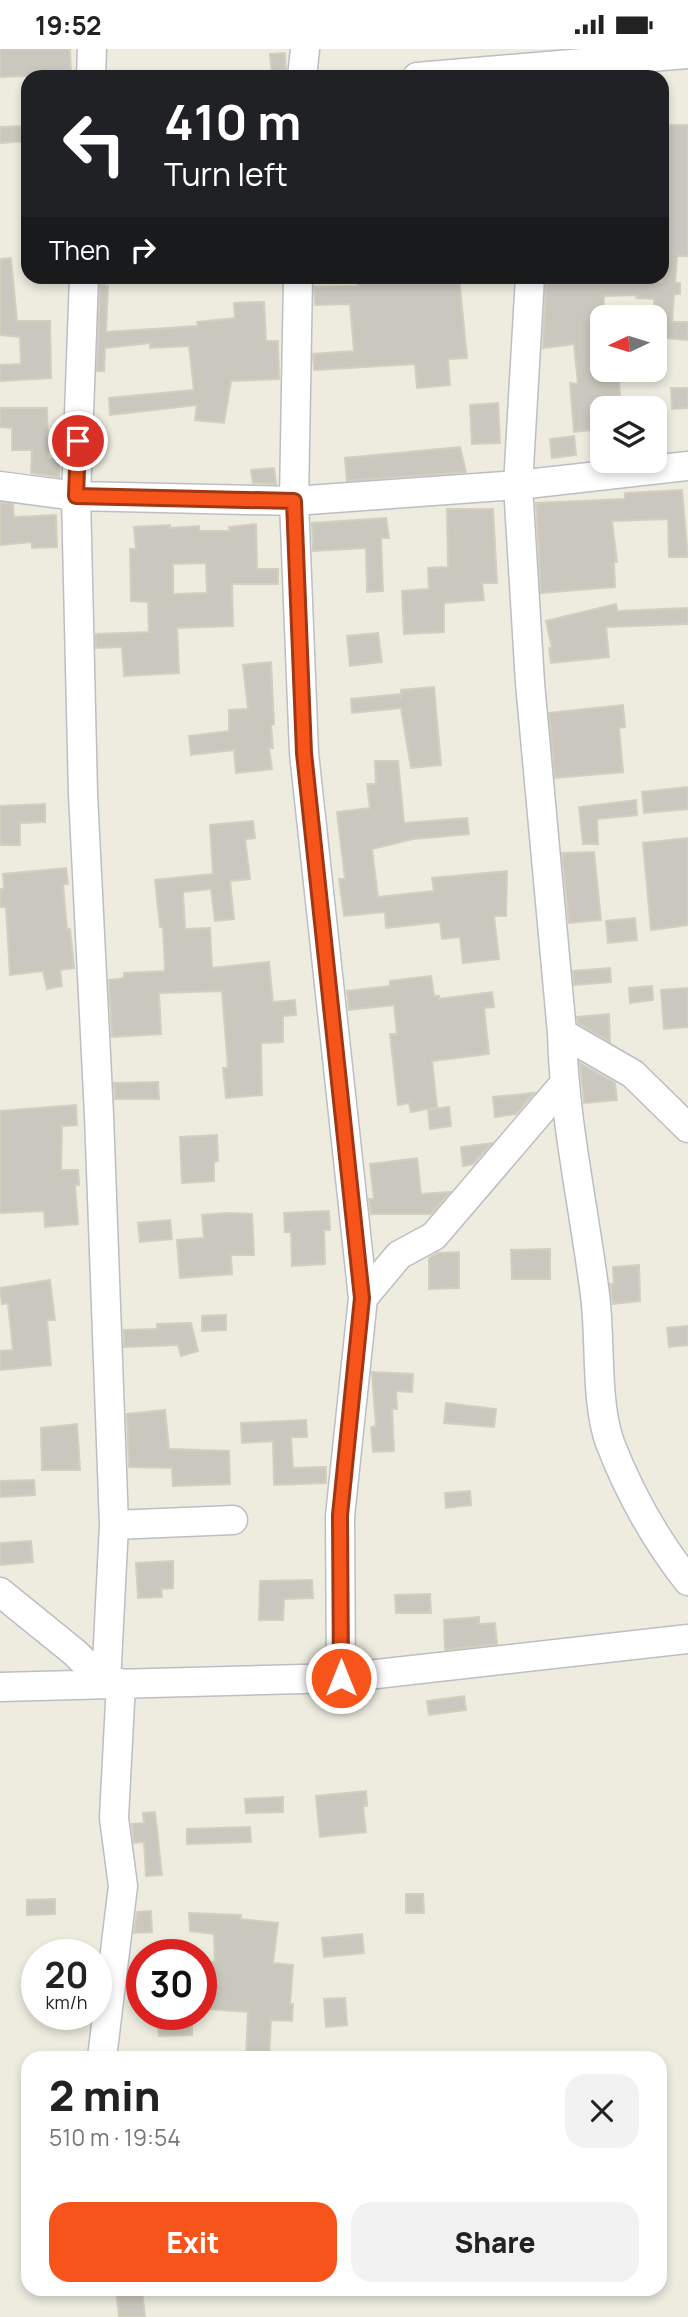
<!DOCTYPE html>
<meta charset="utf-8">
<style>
:root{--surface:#fff;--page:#f2f2f2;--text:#222;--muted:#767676;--accent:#f7541b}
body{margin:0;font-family:Manrope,sans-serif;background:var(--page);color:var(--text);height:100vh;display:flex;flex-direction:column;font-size:26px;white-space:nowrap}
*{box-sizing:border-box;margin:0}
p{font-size:23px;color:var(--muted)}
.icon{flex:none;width:38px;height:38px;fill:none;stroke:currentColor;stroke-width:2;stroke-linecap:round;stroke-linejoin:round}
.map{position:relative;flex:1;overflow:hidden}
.side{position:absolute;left:21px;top:2002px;width:646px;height:245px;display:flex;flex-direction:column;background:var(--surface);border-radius:21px;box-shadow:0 4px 10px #0003}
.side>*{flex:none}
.banner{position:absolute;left:21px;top:21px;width:648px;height:214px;border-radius:21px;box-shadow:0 4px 10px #0003;background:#202124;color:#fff;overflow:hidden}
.needle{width:46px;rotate:266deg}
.tools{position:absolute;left:590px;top:256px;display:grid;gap:14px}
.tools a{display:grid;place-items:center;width:77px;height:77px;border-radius:14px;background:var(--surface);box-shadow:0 4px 10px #0003;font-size:35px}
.speed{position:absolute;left:21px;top:1890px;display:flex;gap:14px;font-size:35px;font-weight:700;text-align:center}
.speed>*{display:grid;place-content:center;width:91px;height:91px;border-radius:50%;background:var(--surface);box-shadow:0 4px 10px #0003;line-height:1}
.speed small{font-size:18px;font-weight:400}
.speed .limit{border:10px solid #d22;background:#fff;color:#111}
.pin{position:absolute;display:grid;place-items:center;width:60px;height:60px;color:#fff;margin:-30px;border:4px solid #fff;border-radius:50%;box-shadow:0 2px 7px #0007}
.me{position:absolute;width:77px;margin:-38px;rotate:0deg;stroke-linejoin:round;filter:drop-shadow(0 0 5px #0008)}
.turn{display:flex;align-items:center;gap:24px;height:147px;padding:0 28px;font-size:32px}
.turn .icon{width:91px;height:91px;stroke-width:2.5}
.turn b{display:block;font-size:49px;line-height:60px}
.then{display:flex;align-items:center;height:66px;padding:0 28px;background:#0003;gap:14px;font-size:26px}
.round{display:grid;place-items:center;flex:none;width:74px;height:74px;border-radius:21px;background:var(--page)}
.summary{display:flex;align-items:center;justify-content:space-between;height:119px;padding:0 28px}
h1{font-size:42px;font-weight:800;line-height:52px}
.action{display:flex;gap:14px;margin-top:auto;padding:14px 28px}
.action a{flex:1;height:80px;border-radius:21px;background:var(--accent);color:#fff;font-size:28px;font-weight:800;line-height:80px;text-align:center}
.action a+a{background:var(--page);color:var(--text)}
.status{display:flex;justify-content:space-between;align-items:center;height:49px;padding:0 35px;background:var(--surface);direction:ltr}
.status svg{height:19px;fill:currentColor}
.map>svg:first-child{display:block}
.building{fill:#cac8be;stroke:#d2cfbd;stroke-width:2;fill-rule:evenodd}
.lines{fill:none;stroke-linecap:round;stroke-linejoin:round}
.minor-casing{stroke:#bcbec5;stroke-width:31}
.minor{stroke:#fff;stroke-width:28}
.route-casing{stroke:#a13712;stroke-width:18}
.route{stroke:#f7541b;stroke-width:12}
</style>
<div class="status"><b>19:52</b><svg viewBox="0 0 49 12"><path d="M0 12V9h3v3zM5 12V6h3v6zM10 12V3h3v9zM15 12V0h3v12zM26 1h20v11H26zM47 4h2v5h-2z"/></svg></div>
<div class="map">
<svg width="688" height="2268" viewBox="0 0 688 2268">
<rect width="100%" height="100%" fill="#edecdf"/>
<path class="building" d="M0,0H70L71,25L0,28Z
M285,4L286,27L272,28L270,5Z
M662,76H688V207H677L675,234H680V245H674L672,273H688V291L654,288V250L636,249L637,246L604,247L602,326L618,324L621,355L602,357V380L574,383L570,334L578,335L574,295L543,299L546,228H632V231L662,233Z
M28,77V92L0,94V78Z
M11,209L17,272H50L51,329L0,332V316L21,315L20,288L0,286V210Z
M359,228H459L467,309L448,310L450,336L417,339L415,315L314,321L313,305L354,302L350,255L315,256L314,238L358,237Z
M100,236L108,237L106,283L198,277L197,273L235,269L234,254L264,253L266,292H278L279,330L231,332L224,374L195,371L197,356L110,366L109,349L194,341L189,297L150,299V294L105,299L104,322H97Z
M671,339H688V359L672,360Z
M498,354L500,394L472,395L470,356Z
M0,359H47L48,410H59V428L31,424L32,401H12V379L0,378Z
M574,387L576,406L552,409L550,390Z
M460,398L466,423L347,432L345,409Z
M274,419L276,435L253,434L251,421Z
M682,441L688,508H669L668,470L612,472L617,513H614L615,538L541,544L536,454L625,450V444Z
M0,454L13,455L14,468L56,466L57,498L32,499V493L0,496Z
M447,460H493L497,534H482L484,551L444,554V583L404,585L402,542L429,540L428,519L448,518Z
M386,469L389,489H381L383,542L367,543L366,499L313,502L312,474Z
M256,475L257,520H278V535H232L233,577L177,579L179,624L124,627L122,598L96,599V585L149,583L148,553L131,552L130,500H136L134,478L170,476V479L199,477V482H230L229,478ZM206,514L207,544L173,545V515Z
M616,555L617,562L688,559V575L606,578L609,608L551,614L549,599H552L546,572Z
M378,584L382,613L350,617L347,587Z
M271,613L274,675L271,676L273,699H269L272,720L236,724L234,701L191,706L189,687L229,682V661L248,660L243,616Z
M434,638L441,716L411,719L401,659L352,664L351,650L400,645L401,651V641Z
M623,656L625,678L619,679L623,723L555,729L549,664Z
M375,712H398L404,774L467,769L469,785L413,790L372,800L378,848L434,842L432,829L507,822L506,867H494L499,910L463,914L460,888L442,890L440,873L386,879L385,863L344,867L339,830H345L337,763L370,759L367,735H376Z
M688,738V760L644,764L642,743Z
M636,751L637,766L597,770L598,795H583L579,758Z
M45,755V773L20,774V796H0V757Z
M253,772L255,789L245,790L250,830L230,832L234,870L215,872L211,840L183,843L185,880L210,879L212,919L269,913L273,953L295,951L296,966L283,967V993L261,994L262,1046L226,1049L223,1019H228L222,942L159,944L161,985L112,988L109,931L124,929V924L165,922L163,878H160L155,831L213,825L210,776Z
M688,789V876L651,881L643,794Z
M594,803L601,871L569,874L562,804Z
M66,819L68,835H63L67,880H70L74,919L60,921L62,937L47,940L43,922L10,926L6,858H0V840H4L3,825Z
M635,869L637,891L608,894L606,872Z
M610,919L611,933L574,936L573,922Z
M431,927L434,947H439V950L492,943L494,958L484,959L489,1005L432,1012L437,1058L411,1063L409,1054L398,1056L390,985H397L394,956L349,961L347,942L390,937V932Z
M652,937L653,951L630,954L629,939Z
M688,939V978L664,980L661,941Z
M609,965L610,993L578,974L577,968Z
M580,1014L615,1034L617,1051L584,1054Z
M158,1033L159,1050H115L114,1034Z
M534,1044L516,1065L495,1068L493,1048Z
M76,1056L77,1076L62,1077L61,1121H78L79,1136H75L78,1175L45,1178L44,1162L0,1164V1062Z
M449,1058L451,1077L430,1080L428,1061Z
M217,1086L218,1112L214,1113V1132L182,1134L180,1088Z
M492,1094L473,1115L463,1117L461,1098Z
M417,1109L421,1145L450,1143L431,1165H371L369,1150H374L370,1115Z
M329,1162L330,1181H324L325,1215L292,1217L291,1183H285L284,1164Z
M228,1164L252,1165L254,1206H231L232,1225L180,1229L177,1191L204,1189L202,1166Z
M170,1171L172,1190L140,1193L138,1174Z
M550,1200V1230H512L511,1201Z
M459,1203V1239L429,1240V1209L438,1204Z
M639,1216L640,1252L613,1255L610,1235H614L613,1218Z
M50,1231L55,1271H47L51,1316L0,1321V1302L13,1301L8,1254L2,1255L0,1239Z
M226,1266V1281L202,1282V1267Z
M191,1274L198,1302L181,1307L178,1296L124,1298V1281L157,1280V1275Z
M688,1277V1296L669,1298L667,1279Z
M372,1323L413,1325L412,1343L396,1342L397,1360H392L394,1402L373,1403L371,1378L376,1377Z
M446,1354L496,1360L494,1378L444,1374Z
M165,1361L169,1400L229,1402L230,1435L173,1437L172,1419L129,1418L127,1365Z
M306,1371L307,1388H291L293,1419L326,1418V1434L274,1436L273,1392L242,1394L241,1374Z
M77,1375L80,1421H42L41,1379Z
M34,1431L35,1446L0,1448V1432Z
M470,1442L471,1456L446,1459L445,1444Z
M31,1492L33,1513L0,1516V1494Z
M173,1512V1539L161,1540L162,1548L138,1549L136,1514Z
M312,1531L313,1549L284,1550L283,1571H259L260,1532Z
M430,1545L431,1564H396L395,1546Z
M479,1568V1575L495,1574L497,1595L445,1601L444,1571Z
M464,1647L466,1661L429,1666L427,1652Z
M366,1742L367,1757H363L366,1783L320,1788L316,1747Z
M283,1748V1763L246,1764L245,1750Z
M155,1763L162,1826L146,1827L144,1793L134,1794L132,1775L144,1774L143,1764Z
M250,1778L251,1793L187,1795V1780Z
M406,1845H423L424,1864H406Z
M55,1850V1865L27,1866V1851Z
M151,1862L152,1883L134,1884L137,1863Z
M189,1864L241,1866L240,1870L278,1874L273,1914L293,1916L290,1955H293L292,1972L271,1971L269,2009H246L248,1963L208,1960L211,1913H215L214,1885L190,1882Z
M362,1885L364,1904L324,1908L322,1889Z
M345,1949L347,1976L326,1978L324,1950Z
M192,1971V1986L159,1987L158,1972Z
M116,2240H142L145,2268H119Z"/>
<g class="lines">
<g class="minor-casing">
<path id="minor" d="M91,28L92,0
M302,28L305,0
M417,28L688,5
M84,228L76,447L83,745L99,1066L114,1476L106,1634
M298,228L294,452L304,704L363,1249L340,1467L341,1629
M530,228L518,436L530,634L562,984C564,1072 584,1158 595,1246C601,1291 595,1352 610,1394C629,1443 655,1490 688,1532
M0,437L76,447L294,452L518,436L688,417
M562,984L633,1025L688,1079
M363,1249L399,1206L434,1187L563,1036
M114,1476L233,1471
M0,1543L74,1603L106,1634
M0,1638L341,1629L688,1590
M102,2009L123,1837L114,1769L121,1634"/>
</g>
<use href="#minor" class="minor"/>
</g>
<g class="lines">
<g class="route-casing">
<path id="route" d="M78,392L76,447L294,452L304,704L362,1249L340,1466L341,1629"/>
</g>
<use href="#route" class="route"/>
</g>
</svg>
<div class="tools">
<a><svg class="needle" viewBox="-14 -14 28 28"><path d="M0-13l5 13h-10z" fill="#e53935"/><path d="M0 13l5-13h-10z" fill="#767676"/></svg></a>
<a><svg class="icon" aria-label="layers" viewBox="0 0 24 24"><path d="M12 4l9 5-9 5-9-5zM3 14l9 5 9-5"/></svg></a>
</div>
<div class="speed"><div>20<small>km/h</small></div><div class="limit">30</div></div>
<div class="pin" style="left:78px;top:392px;background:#d93025"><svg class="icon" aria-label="arrive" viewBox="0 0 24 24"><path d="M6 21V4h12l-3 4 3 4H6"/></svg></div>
<svg class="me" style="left:341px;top:1629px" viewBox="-20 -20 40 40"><circle r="17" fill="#f7541b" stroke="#fff" stroke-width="3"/><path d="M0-11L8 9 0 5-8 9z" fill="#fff"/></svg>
<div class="banner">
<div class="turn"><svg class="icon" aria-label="left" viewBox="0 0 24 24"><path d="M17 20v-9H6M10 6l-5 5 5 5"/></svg><div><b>410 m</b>Turn left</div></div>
<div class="then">Then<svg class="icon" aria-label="right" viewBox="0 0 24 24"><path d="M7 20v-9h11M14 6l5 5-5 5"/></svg></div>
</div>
<section class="side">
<div class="summary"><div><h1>2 min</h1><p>510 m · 19:54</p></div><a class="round"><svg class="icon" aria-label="close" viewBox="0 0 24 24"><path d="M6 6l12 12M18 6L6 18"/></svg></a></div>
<div class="action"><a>Exit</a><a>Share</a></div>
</section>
</div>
